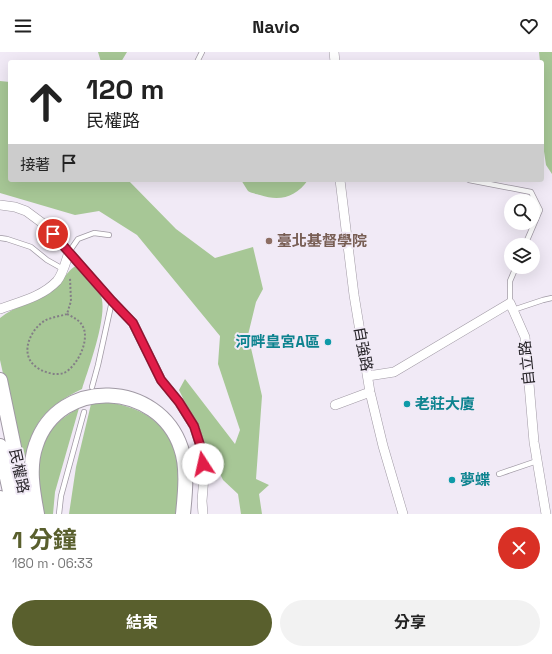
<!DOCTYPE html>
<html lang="zh-TW">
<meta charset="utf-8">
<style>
:root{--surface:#fff;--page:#f2f2f2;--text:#222;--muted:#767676;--accent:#595f2d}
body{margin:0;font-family:"Space Grotesk","Noto Sans TC",sans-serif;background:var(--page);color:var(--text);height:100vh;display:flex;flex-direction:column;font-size:15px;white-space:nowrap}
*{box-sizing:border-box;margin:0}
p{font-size:13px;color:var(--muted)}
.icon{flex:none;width:22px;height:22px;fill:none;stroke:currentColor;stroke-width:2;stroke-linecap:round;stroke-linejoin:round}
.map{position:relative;height:462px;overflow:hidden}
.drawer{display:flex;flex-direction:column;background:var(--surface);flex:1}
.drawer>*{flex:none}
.banner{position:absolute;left:8px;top:8px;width:536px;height:122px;border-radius:4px;box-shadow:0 4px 16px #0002;background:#fff;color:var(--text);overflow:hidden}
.buttons{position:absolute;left:504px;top:142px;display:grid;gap:8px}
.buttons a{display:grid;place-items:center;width:36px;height:36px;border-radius:50%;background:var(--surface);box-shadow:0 4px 16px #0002;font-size:20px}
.pin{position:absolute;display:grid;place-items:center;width:34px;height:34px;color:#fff;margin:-17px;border:2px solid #fff;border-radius:50%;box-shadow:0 1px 4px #0007}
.me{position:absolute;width:44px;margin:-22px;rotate:350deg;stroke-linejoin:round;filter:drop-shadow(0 0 3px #0008)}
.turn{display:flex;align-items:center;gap:14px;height:84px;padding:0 12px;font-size:18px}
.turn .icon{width:52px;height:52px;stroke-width:2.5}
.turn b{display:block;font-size:28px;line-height:34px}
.then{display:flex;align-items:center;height:38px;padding:0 12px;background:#0003;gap:8px;font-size:15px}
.round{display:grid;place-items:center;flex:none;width:42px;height:42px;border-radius:21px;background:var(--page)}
.summary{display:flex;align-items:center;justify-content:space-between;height:68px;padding:0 12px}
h1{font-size:24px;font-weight:700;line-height:30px;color:var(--accent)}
.primary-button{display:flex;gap:8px;margin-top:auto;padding:8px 12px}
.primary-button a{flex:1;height:46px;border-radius:24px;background:var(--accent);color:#fff;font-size:16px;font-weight:700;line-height:46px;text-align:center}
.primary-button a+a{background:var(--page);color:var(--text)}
header{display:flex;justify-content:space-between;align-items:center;height:52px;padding:0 12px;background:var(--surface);font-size:18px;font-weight:700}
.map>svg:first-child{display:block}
.green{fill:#a7c796}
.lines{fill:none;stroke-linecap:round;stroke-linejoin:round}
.service-casing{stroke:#a099a4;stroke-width:6}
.minor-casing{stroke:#a099a4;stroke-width:10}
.primary-casing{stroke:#a099a4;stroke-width:16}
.path{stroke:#837e86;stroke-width:2;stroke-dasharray:2 2;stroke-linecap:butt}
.service{stroke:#fff;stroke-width:4.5}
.minor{stroke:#fff;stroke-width:9}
.primary{stroke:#fff;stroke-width:14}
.route-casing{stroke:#92132f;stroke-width:10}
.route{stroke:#e11d48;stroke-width:7}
.education-dot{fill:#8d6e63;stroke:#f1eaf6;stroke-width:1.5}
.culture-dot{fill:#0f9aa8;stroke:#f1eaf6;stroke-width:1.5}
.labels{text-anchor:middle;stroke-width:4;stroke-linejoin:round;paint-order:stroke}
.education-label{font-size:15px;font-weight:bold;fill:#785e54;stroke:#f1eaf6;text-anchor:start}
.culture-label{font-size:15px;font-weight:bold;fill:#0d838f;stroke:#f1eaf6;text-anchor:start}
.street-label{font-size:15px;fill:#28252a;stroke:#f1eaf6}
</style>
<header><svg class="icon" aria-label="menu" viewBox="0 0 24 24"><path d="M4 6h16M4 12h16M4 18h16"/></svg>Navio<svg class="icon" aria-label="heart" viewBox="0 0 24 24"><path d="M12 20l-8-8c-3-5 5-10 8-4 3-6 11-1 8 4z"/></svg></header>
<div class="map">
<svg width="552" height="462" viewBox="0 0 552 462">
<rect width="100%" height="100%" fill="#f1eaf6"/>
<path class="green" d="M98,0H127L121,10H101Z
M539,0H552V122L546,113L542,86V10H540Z
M0,29L10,30V128H128L176,177L215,206L253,195L263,237L256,250L248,283L262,344L256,427L269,433L259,442L262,462H241L238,442L223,428L179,338L185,327L235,392L240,378L218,312L220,284L137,183L99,159L75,163L0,141Z
M241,128H308C296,145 280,150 260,143C257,142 251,141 248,139C246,136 243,131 241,128Z
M76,214C83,222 96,233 100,242C110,259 88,318 82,337C43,356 30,373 24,416L0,308V266C15,254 34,250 50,240C60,234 68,217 76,214Z
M102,350C146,353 176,377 182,423C183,433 179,451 177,462H69L76,415L91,352Z
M79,356L55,440L53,462H43C36,415 31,382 79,356Z"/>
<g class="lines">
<g class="service-casing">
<path id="service" d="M197,10L202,0
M469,128L531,140L540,158L525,193
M0,186L7,187L31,195L47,208L63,217
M69,200L78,187L94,181L109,183
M510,251V229L516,215
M513,258L543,248L552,246
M92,335L98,313L112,249
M499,422L537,409
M59,462L61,444L84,360"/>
</g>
<g class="minor-casing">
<path id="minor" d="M334,0L335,10
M340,128L354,243L370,340L383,394L403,462
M0,153L15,155L26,159L45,173L112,249L133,271L161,328L179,350L194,374L202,399L204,424L202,449L203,462
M0,257C19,250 42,245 57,229C63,222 66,209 69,200
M368,324L394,320L510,251L525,285L534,390L546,462
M335,353L370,340"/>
</g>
<g class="primary-casing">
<path id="primary" d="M0,328L27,458
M0,394L15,462
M0,446L4,462
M37,462C33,440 28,415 36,393C59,324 159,329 181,396C188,415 185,442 183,462"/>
</g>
<path class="path" d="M67,262C73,265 79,268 82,273C91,286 78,314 64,321C55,324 42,320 35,314C19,301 31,276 46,268C53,265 61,264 67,262L71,249L70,226"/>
<use href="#service" class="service"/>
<use href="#minor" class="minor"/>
<use href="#primary" class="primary"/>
</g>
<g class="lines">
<g class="route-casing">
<path id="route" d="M53,182L112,249L133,271L161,328L179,350L194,374L202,399L203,412"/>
</g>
<use href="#route" class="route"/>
</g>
<circle class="education-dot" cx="269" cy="189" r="4"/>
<g class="culture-dot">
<circle cx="328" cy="290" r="4"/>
<circle cx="407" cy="352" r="4"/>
<circle cx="452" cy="428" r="4"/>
</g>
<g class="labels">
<g class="education-label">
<text x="277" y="194">臺北基督學院</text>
</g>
<g class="culture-label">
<text x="320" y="295" text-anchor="end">河畔皇宮A區</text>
<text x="415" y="357">老莊大廈</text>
<text x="460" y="433">夢蝶</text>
</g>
<g class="street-label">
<text transform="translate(363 297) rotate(80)" y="5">自強路</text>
<text transform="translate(527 311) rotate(-96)" y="5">自立路</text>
<text transform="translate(19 419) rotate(78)" y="5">民權路</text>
</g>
</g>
</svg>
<div class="buttons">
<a><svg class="icon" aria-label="search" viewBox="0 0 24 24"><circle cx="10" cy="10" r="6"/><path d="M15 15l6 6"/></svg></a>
<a><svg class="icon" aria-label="layers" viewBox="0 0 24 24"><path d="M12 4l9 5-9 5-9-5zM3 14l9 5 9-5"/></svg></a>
</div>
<div class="pin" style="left:53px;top:182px;background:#d93025"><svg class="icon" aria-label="arrive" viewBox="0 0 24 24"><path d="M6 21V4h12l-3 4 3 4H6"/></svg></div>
<svg class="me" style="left:203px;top:412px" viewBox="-20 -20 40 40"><circle r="19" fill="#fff"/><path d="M0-13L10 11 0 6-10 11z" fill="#e11d48"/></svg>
<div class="banner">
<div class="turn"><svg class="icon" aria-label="ahead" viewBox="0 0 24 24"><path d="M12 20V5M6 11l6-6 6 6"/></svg><div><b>120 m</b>民權路</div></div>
<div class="then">接著<svg class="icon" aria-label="arrive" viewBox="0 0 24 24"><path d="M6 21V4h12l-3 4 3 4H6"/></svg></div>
</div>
</div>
<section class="drawer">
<div class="summary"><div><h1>1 分鐘</h1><p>180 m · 06:33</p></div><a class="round" style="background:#d93025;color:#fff"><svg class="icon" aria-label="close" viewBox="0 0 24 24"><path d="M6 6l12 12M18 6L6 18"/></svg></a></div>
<div class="primary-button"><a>結束</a><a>分享</a></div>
</section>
